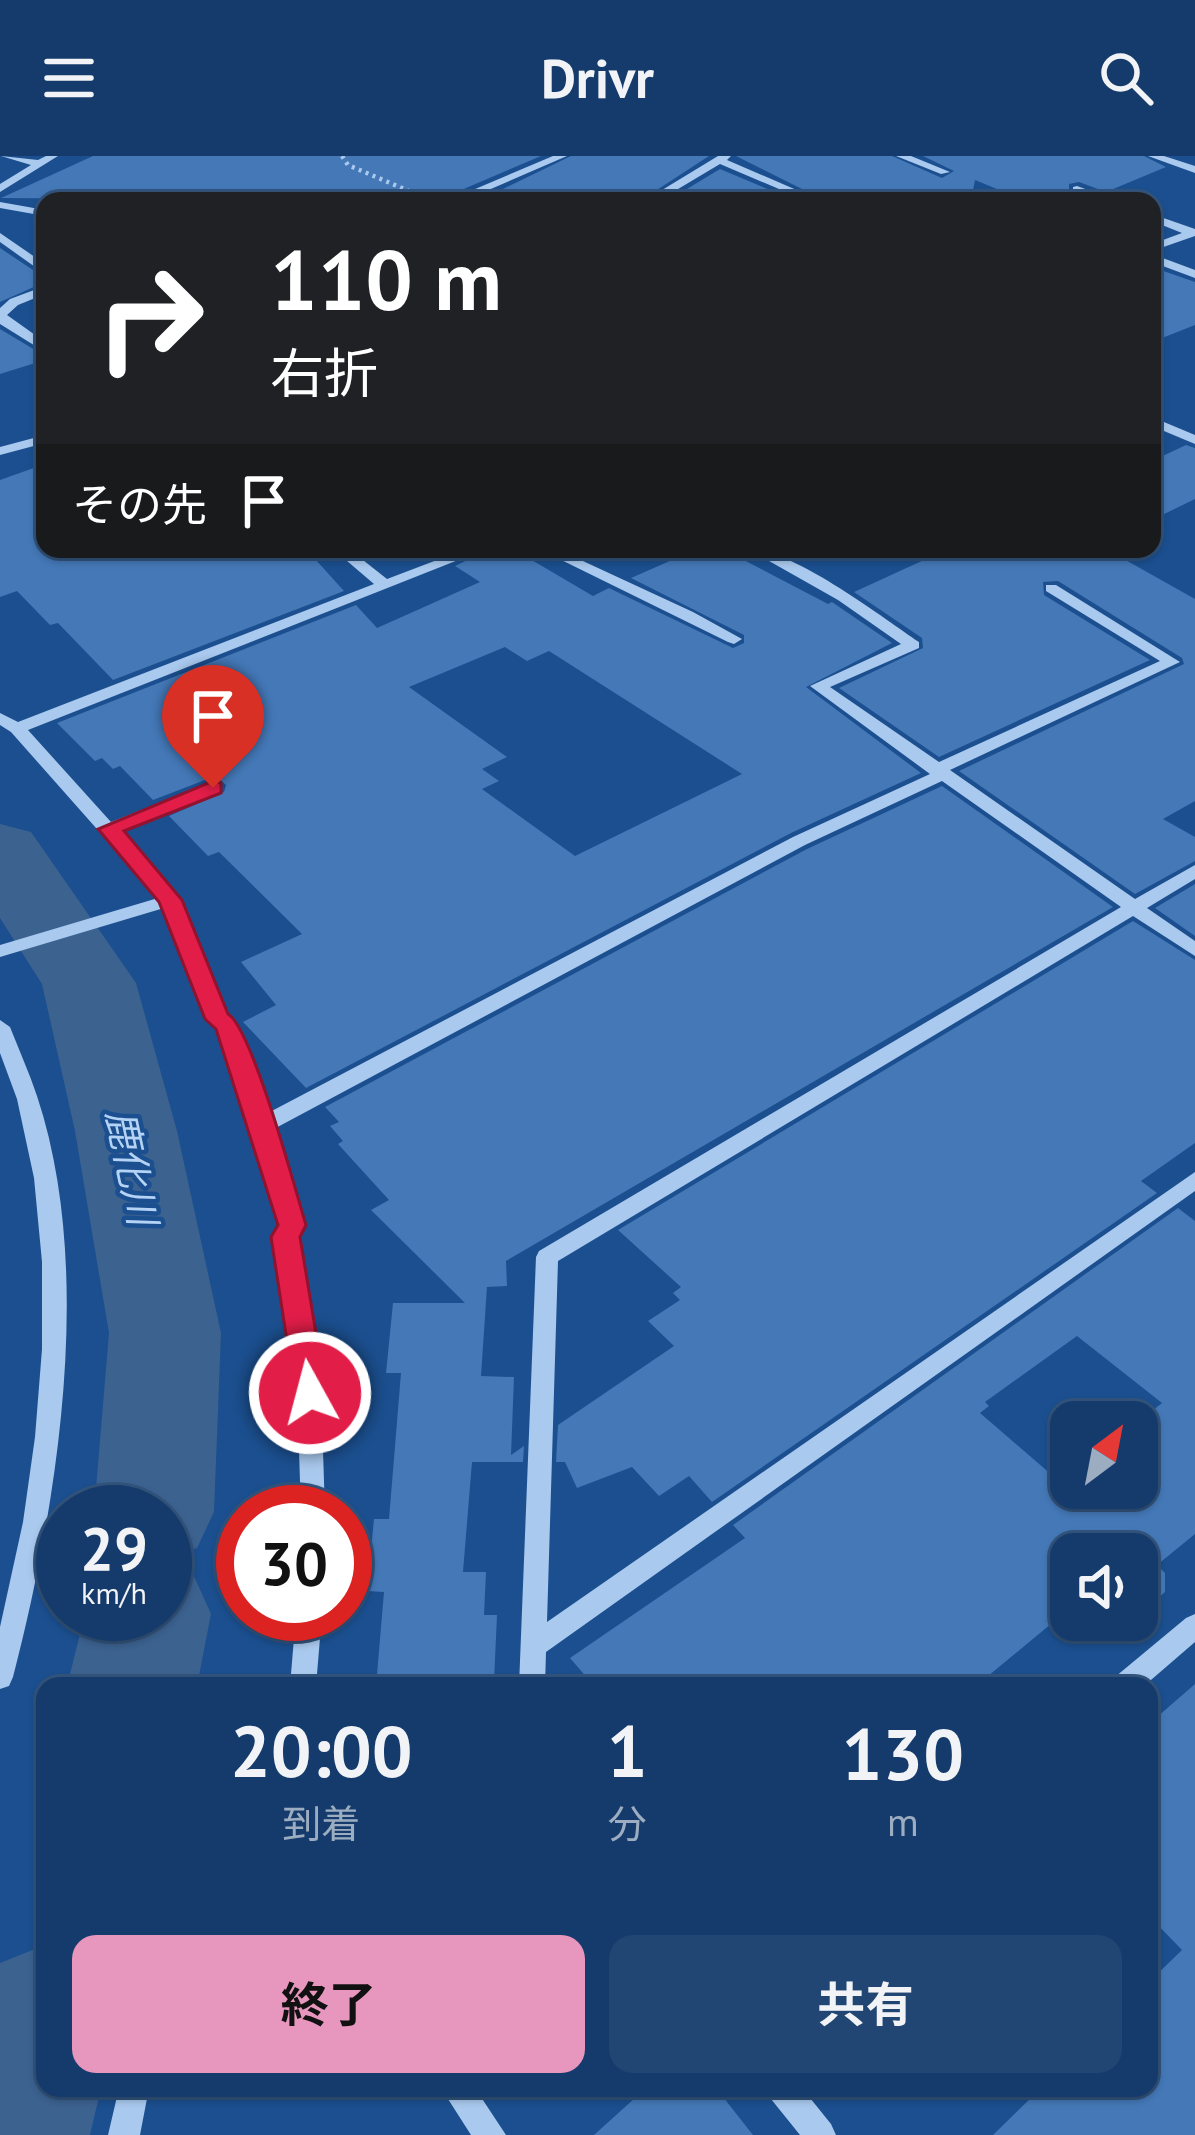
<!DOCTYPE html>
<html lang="ja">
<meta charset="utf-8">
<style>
:root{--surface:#143b6b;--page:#214673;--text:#f1f3f6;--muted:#9dadc1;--line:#33557e;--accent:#e797bd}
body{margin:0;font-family:"PT Sans","Noto Sans JP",sans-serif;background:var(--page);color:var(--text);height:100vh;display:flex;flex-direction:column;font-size:45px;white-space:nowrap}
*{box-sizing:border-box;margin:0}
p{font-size:39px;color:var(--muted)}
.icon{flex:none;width:66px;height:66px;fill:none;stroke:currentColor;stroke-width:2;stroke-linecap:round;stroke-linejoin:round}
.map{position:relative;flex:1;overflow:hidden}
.drawer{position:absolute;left:36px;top:1521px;width:1122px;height:420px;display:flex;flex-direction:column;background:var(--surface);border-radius:24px;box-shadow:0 3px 9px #0004,0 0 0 3px var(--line)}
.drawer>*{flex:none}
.top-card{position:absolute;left:36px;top:36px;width:1125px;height:366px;border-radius:24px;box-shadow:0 3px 9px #0004,0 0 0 3px var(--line);background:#202124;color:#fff;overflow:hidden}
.needle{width:78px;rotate:32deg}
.fabs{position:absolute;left:1050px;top:1245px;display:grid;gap:24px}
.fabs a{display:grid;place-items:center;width:108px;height:108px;border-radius:24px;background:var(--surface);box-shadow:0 3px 9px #0004,0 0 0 3px var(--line);font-size:60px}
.speed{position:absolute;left:36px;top:1329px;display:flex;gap:24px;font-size:60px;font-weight:700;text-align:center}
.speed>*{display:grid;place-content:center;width:156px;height:156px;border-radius:50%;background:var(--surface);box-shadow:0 3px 9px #0004,0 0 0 3px var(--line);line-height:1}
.speed small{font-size:30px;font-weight:400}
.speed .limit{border:18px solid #d22;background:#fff;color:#111}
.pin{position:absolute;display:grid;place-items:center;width:102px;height:102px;color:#fff;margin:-123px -51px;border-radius:50% 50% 50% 0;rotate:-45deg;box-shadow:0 0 12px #0007}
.pin .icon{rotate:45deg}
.me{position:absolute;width:132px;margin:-66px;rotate:353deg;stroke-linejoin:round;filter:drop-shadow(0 0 9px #0008)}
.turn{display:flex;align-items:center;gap:42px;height:252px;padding:0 36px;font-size:54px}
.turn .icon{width:156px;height:156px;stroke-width:2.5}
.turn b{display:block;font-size:84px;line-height:102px}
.then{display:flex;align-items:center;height:114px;padding:0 36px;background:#0003;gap:24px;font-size:45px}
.eta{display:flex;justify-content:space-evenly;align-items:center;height:204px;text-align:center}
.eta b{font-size:72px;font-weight:700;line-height:84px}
.action{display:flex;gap:24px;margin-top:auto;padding:24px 36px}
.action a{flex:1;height:138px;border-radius:24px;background:var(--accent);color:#111;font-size:48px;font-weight:700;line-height:138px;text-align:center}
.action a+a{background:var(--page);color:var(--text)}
header{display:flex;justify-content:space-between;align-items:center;height:156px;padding:0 36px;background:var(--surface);font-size:54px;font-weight:700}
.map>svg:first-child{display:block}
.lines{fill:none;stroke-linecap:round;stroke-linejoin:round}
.river{fill:#3c6290;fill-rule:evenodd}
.building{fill:#4478b7;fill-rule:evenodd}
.path{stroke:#a9c9ee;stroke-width:4.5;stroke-dasharray:3 4.5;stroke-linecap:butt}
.minor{fill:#a9c9ee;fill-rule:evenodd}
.route{fill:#e11d48;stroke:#92132f;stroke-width:3}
.labels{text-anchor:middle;stroke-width:9;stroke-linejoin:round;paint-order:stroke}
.water-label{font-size:39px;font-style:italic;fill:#b5d3f5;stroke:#1b4f8f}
</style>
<header><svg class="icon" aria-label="menu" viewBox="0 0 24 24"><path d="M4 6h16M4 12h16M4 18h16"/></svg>Drivr<svg class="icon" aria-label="search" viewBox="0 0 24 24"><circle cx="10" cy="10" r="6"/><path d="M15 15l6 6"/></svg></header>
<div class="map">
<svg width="1195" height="1979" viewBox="0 0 1195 1979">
<rect width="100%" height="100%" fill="#1b4f8f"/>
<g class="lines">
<path class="river" d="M0,668L31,676L136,827L177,975L221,1177L214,1356L197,1392L165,1403V1356H94L109,1177L75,975L42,828L0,762Z
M165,1408L193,1418L211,1458L197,1530H67L85,1458H165Z
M45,1789V1932H101L90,1979H0V1807Z"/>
</g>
<path class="building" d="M93,0H541L452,38L451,45L1,42Z
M571,0H709L640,45H478Z
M736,0H892L942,22L954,15L923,0H1144L1166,11L1106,36L1079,26L1069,28V38L1083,45H1026L975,24L971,45H826Z
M720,13L796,45H667Z
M0,92L45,122V126L0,146Z
M1152,111L1195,126V169L1152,186Z
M0,173L45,200V204L0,218Z
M1186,289L1195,292V343L1152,364V305Z
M45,308V393H162L168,402L191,393H306L344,435L113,524L58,467L50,469L17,435L0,441V324Z
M490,393H513L593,440L609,432L733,492L744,487V479L631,422L697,393H723L828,448L832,446L892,487L806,531L921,617L791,677L306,932L243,866L276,849L241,806L302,778L219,696L208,700L169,660L224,636L226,629L219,623L205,624L153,644L120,610L113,613L102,602L95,605L57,567L356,449L377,472L480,426L455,410ZM505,491L527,505L549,495L742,618L575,700L482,633L499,625L482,613L507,601L409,531Z
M948,393H1106L1195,443V645L1163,663L1195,681V705L1135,738L959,615L1184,508L1182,502L1058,425L1043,426L1044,439L1150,504L939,601L839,532L923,492L922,482L854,436Z
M942,630L1113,751L506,1105L507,1130L487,1131L481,1220L514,1221L511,1299L524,1290L523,1306H472L463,1416H486L484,1459H497L494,1526L376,1530L384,1436L367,1435L374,1363H389L401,1217H386L393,1147H465L371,1054L389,1044L338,988L343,985L330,970L339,966L325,951L807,693Z
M1195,728V780L1155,752Z
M1133,765L1195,804V987L1141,1025L1157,1037L712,1346L689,1320L659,1340L632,1311L577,1332L565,1306H556L558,1269L674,1190L648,1165L680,1144L673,1137L681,1131L618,1074Z
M1178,1052L1195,1065V1378L1157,1409L1165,1417V1436L1137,1460V1398H1071V1464H1077L1073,1467L1063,1458L976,1530H594L570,1502L745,1382L733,1369ZM1077,1180L1162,1247L1137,1267V1332H1071V1317L1060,1326L980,1257L989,1250L985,1246Z
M1195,1528V1979H993L1041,1932H1149V1826L1182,1794L1149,1760V1568Z
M646,1932H716L753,1979H594Z"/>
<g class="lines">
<path class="path" d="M342,0L348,9L430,44"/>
<path class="minor" d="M1,0L38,4L46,0H58L0,36V28L31,9Z
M553,0H567L470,42L474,45L454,42Z
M718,0H731L727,4L822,45H807L720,8L658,45H644Z
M896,0H911L950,16L941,18Z
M1148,0H1164L1195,10V17Z
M1077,30L1113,43L1115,45H1099L1073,35V31Z
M0,46L45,54V60L0,52Z
M1152,58L1195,73V80L1152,95V88L1182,77L1152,65Z
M0,77L45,108V118L0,86Z
M1152,98L1195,114V122L1152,106Z
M45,130V138L18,149L7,159L45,186V196L0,168V152L10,143Z
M45,239V253L34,245Z
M1152,261L1195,279V288L1152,270Z
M45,279V287L0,299V291Z
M166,393H187L167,398Z
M333,393H349L387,423L466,393H486L28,574L111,666L207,628H219L222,632L119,676L179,744L226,859L237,868L266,958L793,681L930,618L810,530L901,488L838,444L748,393C793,393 879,459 919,486V492L830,531L939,606L1160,505L1046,435V429H1056L1180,506L950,614L1135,743L1195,709V723L1147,752L1195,785V800L1133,760L558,1105L547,1466L1195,1016V1035L546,1496L545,1530H519L536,1101L539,1095L1121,751L942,625L805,689L272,974L303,1069L296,1081L320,1202L325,1356H301L296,1202L274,1081L281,1069L218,872L208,863L164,752L0,801V789L158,742L11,576L0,569V557L18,566L374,428Z
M539,393H557L693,456L742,483L734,488L728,486Z
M0,864L10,871C19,894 29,916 37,940C95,1114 58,1347 13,1521L9,1530L0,1533V1471L23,1366L35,1281L42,1193V1106L34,1022L17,943L0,897Z
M296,1458H322L316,1530H290Z
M1195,1458V1486L1144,1530H1111L1115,1521L1186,1462Z
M119,1932H149L140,1979H108Z
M441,1932H475L506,1979H471Z
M767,1932H802L831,1968L836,1979H800L771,1943Z"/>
</g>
<path class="route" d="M213,625L221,627V637L124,675L182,744L228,858C252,872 295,1033 306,1069L300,1081L326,1237L321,1246L310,1250L300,1246L295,1237L271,1081L278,1069L216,873L205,863L159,746L98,673Z"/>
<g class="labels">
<g class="water-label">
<text transform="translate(132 1011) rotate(78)" y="14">鹿化川</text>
</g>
</g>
</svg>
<div class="fabs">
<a><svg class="needle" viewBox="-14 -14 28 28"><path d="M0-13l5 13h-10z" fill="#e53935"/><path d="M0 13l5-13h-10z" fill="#9dadc1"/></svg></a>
<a><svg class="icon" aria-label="sound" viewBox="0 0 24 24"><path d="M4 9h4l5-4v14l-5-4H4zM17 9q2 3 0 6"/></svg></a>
</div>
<div class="speed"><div>29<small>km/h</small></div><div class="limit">30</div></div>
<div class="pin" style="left:213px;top:632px;background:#d93025"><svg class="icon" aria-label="arrive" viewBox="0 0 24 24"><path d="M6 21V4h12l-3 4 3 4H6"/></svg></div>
<svg class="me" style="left:310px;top:1237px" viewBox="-20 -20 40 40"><circle r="17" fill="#e11d48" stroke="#fff" stroke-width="3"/><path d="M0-11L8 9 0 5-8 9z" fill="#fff"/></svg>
<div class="top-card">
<div class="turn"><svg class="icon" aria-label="right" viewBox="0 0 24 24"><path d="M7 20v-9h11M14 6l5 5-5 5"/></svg><div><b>110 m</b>右折</div></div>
<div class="then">その先<svg class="icon" aria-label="arrive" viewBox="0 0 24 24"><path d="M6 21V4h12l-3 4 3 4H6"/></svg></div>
</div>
<section class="drawer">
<div class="eta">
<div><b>20:00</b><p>到着</p></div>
<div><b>1</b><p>分</p></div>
<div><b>130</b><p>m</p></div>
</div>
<div class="action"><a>終了</a><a>共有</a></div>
</section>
</div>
